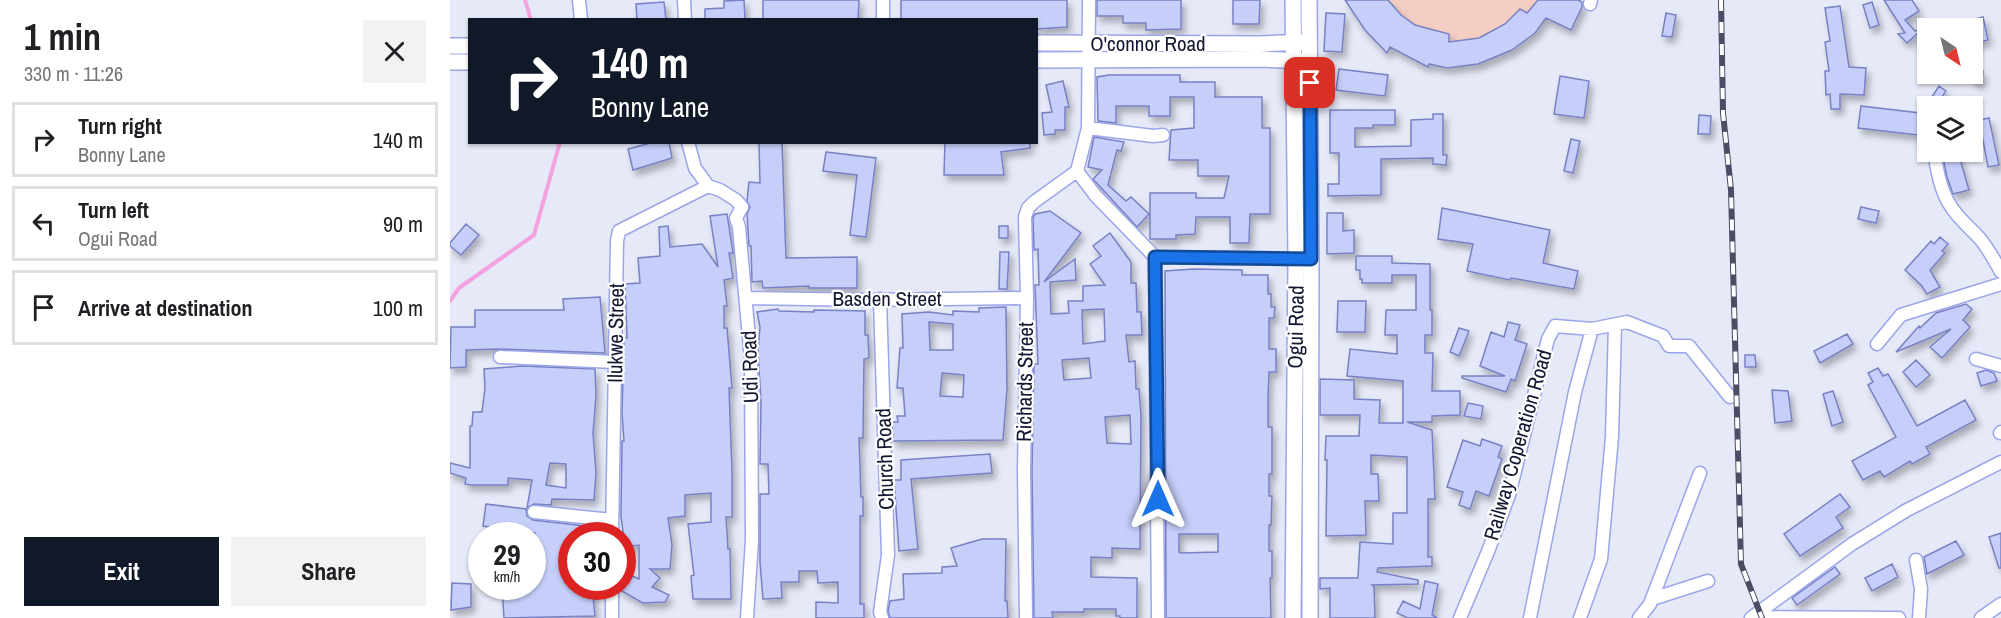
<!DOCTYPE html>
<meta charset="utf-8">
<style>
:root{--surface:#fff;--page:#f2f2f2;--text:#202124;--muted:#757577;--line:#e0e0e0;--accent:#111827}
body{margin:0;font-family:"Archivo Narrow",sans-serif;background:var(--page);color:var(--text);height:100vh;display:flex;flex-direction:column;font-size:22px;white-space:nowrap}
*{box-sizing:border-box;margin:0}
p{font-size:20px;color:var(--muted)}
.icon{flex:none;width:33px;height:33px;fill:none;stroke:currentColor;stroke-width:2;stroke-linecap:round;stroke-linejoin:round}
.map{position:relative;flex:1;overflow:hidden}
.drawer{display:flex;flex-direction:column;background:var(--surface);width:450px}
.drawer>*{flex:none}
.banner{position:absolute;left:18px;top:18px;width:570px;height:126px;border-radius:0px;box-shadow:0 2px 4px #0004;background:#111827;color:#fff;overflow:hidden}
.needle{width:39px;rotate:145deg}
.controls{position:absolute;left:1467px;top:18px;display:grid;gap:12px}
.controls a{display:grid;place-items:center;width:66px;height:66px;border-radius:0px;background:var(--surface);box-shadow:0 2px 4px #0004;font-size:30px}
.speed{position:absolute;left:18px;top:522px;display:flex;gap:12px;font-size:30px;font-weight:700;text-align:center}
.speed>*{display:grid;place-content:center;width:78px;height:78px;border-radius:50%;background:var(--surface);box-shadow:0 2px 4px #0004;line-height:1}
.speed small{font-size:15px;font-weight:400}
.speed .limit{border:9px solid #d22;background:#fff;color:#111}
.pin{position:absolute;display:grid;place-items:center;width:51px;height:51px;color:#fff;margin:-26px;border-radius:12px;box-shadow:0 3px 9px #0006}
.me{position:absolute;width:66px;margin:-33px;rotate:0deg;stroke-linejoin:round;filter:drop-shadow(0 0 4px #0008)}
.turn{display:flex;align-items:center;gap:21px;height:126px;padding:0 24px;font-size:27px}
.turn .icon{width:78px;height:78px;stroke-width:2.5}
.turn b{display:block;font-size:42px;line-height:51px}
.round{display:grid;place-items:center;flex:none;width:63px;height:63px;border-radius:0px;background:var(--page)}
.headline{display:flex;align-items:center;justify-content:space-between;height:102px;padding:0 24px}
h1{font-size:36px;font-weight:700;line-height:45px}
.primary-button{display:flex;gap:12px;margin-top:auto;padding:12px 24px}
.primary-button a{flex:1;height:69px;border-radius:0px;background:var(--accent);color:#fff;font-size:24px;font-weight:700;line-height:69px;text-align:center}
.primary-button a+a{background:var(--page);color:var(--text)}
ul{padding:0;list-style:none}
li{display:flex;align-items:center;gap:18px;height:75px;margin:0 12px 9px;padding:0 12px;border:3px solid var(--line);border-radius:0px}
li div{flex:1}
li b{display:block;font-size:22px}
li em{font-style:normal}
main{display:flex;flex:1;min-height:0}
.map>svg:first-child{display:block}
.green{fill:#f4cec3}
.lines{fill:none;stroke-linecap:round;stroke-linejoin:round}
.stream{stroke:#f4a1df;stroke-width:4}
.building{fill:#c6cefa;stroke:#7881c3;stroke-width:1.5;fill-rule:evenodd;filter:url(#shadow)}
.minor-casing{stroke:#9ba5e9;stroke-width:15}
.major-casing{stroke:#9ba5e9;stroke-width:18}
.minor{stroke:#fff;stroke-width:12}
.major{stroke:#fff;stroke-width:15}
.rail-casing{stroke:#4a4d64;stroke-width:6}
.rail{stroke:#fff;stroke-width:4;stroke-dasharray:11;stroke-linecap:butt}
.route-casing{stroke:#114b97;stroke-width:15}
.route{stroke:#1a73e8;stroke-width:10}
.labels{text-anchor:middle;stroke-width:4.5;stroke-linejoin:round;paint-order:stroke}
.street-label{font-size:21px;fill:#141731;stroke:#fff}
</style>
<main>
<section class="drawer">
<div class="headline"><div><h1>1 min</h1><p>330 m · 11:26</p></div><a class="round"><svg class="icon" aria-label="close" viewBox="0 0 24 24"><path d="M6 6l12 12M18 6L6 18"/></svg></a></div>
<ul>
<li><svg class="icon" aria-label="right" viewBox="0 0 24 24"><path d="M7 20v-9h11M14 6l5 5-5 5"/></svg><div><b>Turn right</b><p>Bonny Lane</p></div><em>140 m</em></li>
<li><svg class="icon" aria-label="left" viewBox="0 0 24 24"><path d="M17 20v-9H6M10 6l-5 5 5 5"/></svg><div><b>Turn left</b><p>Ogui Road</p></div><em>90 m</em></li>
<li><svg class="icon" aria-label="arrive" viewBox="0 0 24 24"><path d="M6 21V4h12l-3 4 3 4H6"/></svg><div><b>Arrive at destination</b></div><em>100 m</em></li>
</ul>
<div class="primary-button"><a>Exit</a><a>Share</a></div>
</section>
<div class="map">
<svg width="1551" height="618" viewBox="0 0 1551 618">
<defs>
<filter id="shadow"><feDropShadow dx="3.5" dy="5.5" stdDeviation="3" flood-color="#0004"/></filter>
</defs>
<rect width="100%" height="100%" fill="#e6e9f7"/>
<path class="green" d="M895,0H1108C1094,39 1038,69 997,68C977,67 958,56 941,47L937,53L915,30Z"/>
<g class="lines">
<path class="stream" d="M75,0L81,20
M0,301L9,288L84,235L110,142"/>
</g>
<path class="building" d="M294,0L295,20H255V9L274,8V1Z
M313,0H409L408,20H313Z
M451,0H617V27L586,29V20L451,19Z
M647,0H731V29L696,30V23H673V16H647Z
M783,0H810L809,24H783Z
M895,0H938L951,15L965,25L999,34V42L1029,38L1055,24L1070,9L1077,13L1088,0H1128L1132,2V7L1121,30L1096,18L1085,33L1062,50L1028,64L997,68L979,64L978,67L940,47L937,53L915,30Z
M1434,0H1462L1469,11L1455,20L1465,31L1471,30L1457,43L1448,34L1455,33Z
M214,2L216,20H187L186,4Z
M1422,2L1429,25L1420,28L1413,5Z
M1390,6L1399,67L1416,68L1414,95L1390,94V109H1381L1380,94L1376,95L1375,71H1379L1375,42L1380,41L1375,8Z
M876,13L895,14L892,52L874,51Z
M1216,13L1226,15L1222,37L1212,36Z
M1533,17L1538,40L1522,44V28L1519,21Z
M889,69L938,75L935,96L886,90Z
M1522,70L1533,71L1532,83L1522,81Z
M659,75H730V82H765V97H812V128H820V214H800L799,243H780V217H746L745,234L726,235V239H700V193H746V198H774L779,176H748V160H719L721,130L744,128V97H720V116H699V106H666V123L648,121L647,77Z
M1110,76L1139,81L1134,118L1104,114Z
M613,81L619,107H615V130H605V134L594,135L592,113L602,112L596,85Z
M1489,86L1496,91L1486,106H1476Z
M1411,106L1470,113L1468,135L1408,128Z
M880,110H945V125H923V128H905V147L961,146V120L983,119V114H993V155H997L996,165L983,164V158L931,159V195L878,196V184H889V153H880Z
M1249,115L1261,116L1260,134H1248Z
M1539,118L1549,165L1538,167L1532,135L1528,136L1525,121Z
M644,137L674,142L671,151L667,150L658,185L676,201L681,197L699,214L687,227L643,179L652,170L638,167Z
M1121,139L1130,141L1123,173L1114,171Z
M204,142H219L222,158L183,170L178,149Z
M309,142H332L336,258L407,257V288H359V286L313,288L312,281L302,282L301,246H299L297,214L300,207L297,201L299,182L310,183Z
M495,142H580V148L551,152L554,175H494Z
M376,152L426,158L416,237L400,235L407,175L373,171Z
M1492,152H1508L1519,190L1503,194L1497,177Z
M1411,207L1429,211L1426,223L1408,219Z
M992,208L1100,230L1093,263L1128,271L1124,289L1061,278L1060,280L1017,271L1023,244L988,239Z
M600,211L631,233L594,282L625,259L626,280L600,282L601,314L619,313L618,301H633V286L655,285L640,264L651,256L643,246L660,233L681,262V283H686L687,312H691L692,335H676L679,362L685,361L686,389H689L691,415L690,549L662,548V558L641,557V577L687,578V618H670V616H666V609H634V612H602L603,618H584L582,471L584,364H588L585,285H589L588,249L584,250L583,218L585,214ZM654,309L655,341L633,344L632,310ZM639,358L641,378L614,380L612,360ZM680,415L681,444L657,443L655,417Z
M877,213H893V231L904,230V253L877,254Z
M277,214L283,253H279L283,278L274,280L277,306H274V328H277L282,388H279L282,471V517H276L278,549H280L281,599H243L241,576L244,575L238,524L261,522V493L235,495V516L218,518L222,545L220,569H200L210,578L202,587L219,595L215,602L193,603L170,590L178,574L189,579V545L175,547L171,516L172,441H174L172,413L174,338H177L175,284L190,283L188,258L210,256L209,227L218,226L220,247L252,244L268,267L260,216Z
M16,224L29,235L11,255L0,246V243Z
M549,226H558V238H549Z
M1490,237L1498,244L1492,251L1495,253L1480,270L1490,287L1477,294L1471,285L1455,270L1481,241L1484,244Z
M550,252H559L557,289H549Z
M906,256H942V263L980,264V310H982V335H975V353H983L982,391H1010V415L982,416V422H957L982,430L985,499H978V557H982V566L928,568L927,572L968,580V584L922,585L924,587L925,618H880V588L870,589V578H908L910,542L943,544V513H957V457L921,455V474H928L929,501H915L916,535L876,536L877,460H875L876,436H909L910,415H870V379L904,380V399L930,400L929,423H953V381L897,376L900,349L947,354V335H935L936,310H966V275H942V283H912V279H910V270H906Z
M744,269L792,270V275H818V294H821V307H825L824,318H819V349H826V372H819L818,397V427H822V474H819V496H822L821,525H819V551H822V578H820L821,618H716L715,271ZM729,534H768V552L731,553L729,552Z
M150,297L155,353L50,349L16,350V367L0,368L1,327H25V310H114L113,299Z
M888,301H916L915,332H887Z
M1516,304L1522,309L1513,320L1520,327L1492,358L1480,347L1501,329L1446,352L1469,326L1470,328L1486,313Z
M556,307L557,389L553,440L443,441L442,422H448L447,416H455L453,388H447L450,348H453L452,314L479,312L503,315V311L529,312V308ZM479,322L503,324V350H480ZM492,373L514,375L513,397L490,396Z
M328,309L329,311L364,312V310L415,311V335H418L419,358L414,359L413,438H409L411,497H413V516H410V604H414V618H366V602L388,603V582L368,583L367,571H349V582H331L332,598L313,599L310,562V494H319L318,464H310L311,403L308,351L310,327L307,312Z
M1058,322L1070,325L1065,340L1077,344L1065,381L1061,379L1056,392L1012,378V376H1055L1030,366L1041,332L1054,337Z
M1009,328L1019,331L1009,356L1000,352Z
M1397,334L1403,344L1370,363L1364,351Z
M1295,355H1305L1306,367H1295Z
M1466,360L1480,375L1466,387L1453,372Z
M72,366L145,369L146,396L143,433L146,472L144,500L102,499L101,505L84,504L77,508L82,480L58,478V485H21L15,484L16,478L0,473V463L20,468V426H22L23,412H32L35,388L34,369ZM100,463L116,464V488L96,485Z
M1428,368L1433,376L1438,374L1467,426L1515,400L1526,420L1476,447L1480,454L1462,464L1460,461L1434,477L1430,471L1413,480L1402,461L1446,437L1418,385L1423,382L1418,373Z
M1536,370L1544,373L1547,381L1531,386L1527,373Z
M1322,390L1338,391L1342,421L1325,423Z
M1383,391L1393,422L1382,426L1373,394Z
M1018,403L1033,406L1031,419L1014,416Z
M1032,439L1052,446L1048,457L1052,459L1039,496L1026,491L1020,509L1009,505L1013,492L997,487L1013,440L1030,446Z
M540,454L542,473L461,479L468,549L449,551L444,480H451V460Z
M1390,494L1400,507L1386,517L1393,528L1350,556L1334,534Z
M36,504L76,509L77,516L83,520L135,526L133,536H122V586H142L145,616L54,618L52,586H82V575H92V546L83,545L85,533L33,526Z
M1551,533V568H1549L1539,537Z
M532,539H556L555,601H557L558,618H440L438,611L440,601L454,599L453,574L492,573V567L507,566L501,548Z
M1506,541L1514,555L1477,574L1474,557Z
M1442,564L1448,577L1422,591L1415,578Z
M1385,567L1390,574L1347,605L1342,598Z
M975,581L988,584L982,615L987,618H958L947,613L953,601L970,609Z
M2,583L21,584V607L1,610Z"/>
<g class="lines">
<g class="minor-casing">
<path id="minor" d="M129,0L131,20
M234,0L235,20
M1140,4L1141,0
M433,20V0
M638,128L703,136L713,135
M238,142L245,168L258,186L270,190L286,200L292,207L286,218L289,227L301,360L302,540L297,618
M1484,152C1487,169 1490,190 1500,205C1508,219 1521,228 1531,240C1539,250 1545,261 1551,272
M627,171L645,195L705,257L708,618
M627,171L638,128L639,0
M705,257L854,259
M297,298L422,300L577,298
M430,299L438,555L430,612L432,618
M1427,344L1451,315L1551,284
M50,357L165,362
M1526,359L1551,366
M1550,433L1551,432
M84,512L162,520
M162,536L167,241L169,231L258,186
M1466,560L1471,589L1469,618
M162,586V618
M1202,599L1258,581
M1302,617L1449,618
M576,618L574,471L577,298L575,217L578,208L584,202L627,171
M1010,618L1039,549L1059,495L1098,339L1105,326L1142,329L1177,322L1213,336L1219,346H1239L1280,397
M1080,618L1125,392L1142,329
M1130,618L1151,559L1162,437L1165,325
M1189,618L1200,604L1250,473
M1301,618L1402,544L1457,510L1551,462
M1531,618L1551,604"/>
</g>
<g class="major-casing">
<path id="major" d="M859,0L861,259L860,618
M586,43L810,44L853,42
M0,46H20
M586,60L810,59L854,61
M0,62H20
M843,618L846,259L843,0"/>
</g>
<use href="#minor" class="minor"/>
<use href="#major" class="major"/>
<g class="rail-casing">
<path id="rail" d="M1271,0L1273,113L1281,190L1291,564L1312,618"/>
</g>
<use href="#rail" class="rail"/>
</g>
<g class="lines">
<g class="route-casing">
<path id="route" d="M708,499L705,257L861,259L860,83"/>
</g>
<use href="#route" class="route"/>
</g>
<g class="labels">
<g class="street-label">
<text x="698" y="51">O'connor Road</text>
<text x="437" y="306">Basden Street</text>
<text transform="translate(846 327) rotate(-89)" y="7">Ogui Road</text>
<text transform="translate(166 333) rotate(-89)" y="7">Ilukwe Street</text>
<text transform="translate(300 367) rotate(-92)" y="7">Udi Road</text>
<text transform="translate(575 382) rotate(-89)" y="7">Richards Street</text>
<text transform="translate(1068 445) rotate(-74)" y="7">Railway Coperation Road</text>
<text transform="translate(435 459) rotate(-92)" y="7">Church Road</text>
</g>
</g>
</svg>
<div class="controls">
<a><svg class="needle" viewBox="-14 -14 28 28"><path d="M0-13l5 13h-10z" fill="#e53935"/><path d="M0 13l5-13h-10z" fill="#757577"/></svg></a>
<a><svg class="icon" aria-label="layers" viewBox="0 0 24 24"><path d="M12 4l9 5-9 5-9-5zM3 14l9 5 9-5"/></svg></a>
</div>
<div class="speed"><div>29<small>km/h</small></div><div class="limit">30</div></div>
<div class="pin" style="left:860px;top:83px;background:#d93025"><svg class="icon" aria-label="arrive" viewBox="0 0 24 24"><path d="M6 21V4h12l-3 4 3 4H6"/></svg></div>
<svg class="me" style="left:708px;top:499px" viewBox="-20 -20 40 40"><path d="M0-17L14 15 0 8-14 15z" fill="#1a73e8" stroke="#fff" stroke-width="4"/></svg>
<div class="banner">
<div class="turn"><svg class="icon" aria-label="right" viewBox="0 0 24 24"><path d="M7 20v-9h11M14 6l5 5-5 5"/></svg><div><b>140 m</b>Bonny Lane</div></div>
</div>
</div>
</main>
